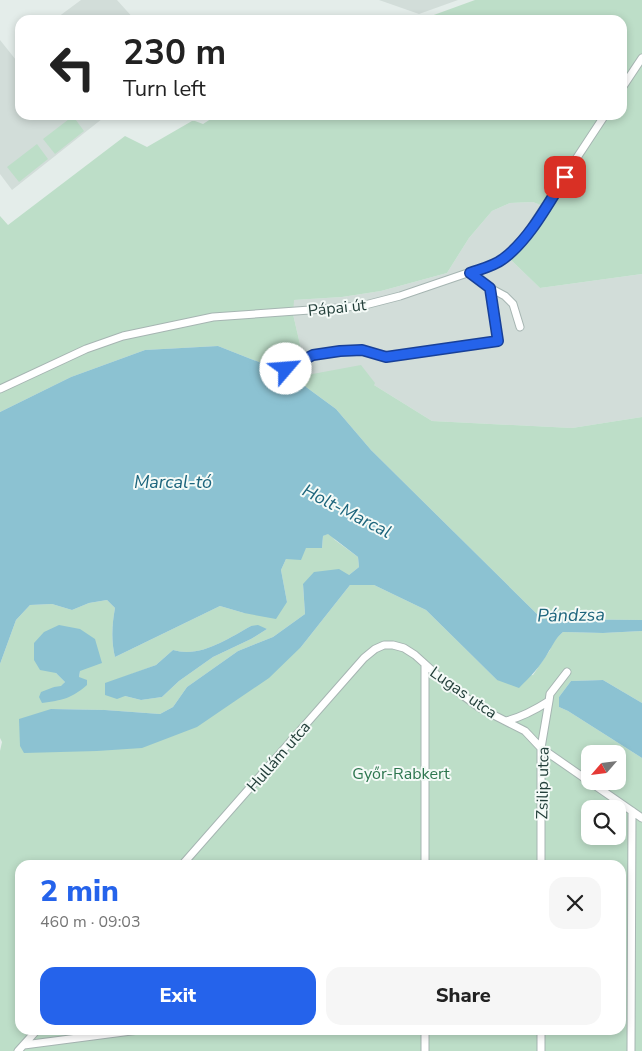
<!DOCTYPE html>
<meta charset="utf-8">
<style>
:root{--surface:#fff;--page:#f6f6f6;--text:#222;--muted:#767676;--accent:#2563eb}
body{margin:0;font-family:"Nunito Sans",sans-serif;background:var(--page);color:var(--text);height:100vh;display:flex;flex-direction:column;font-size:19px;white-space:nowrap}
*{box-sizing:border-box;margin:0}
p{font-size:16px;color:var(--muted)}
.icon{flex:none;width:28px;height:28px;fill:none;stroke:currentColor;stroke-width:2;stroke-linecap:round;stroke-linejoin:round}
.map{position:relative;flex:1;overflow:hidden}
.sheet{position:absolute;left:15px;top:860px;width:611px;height:175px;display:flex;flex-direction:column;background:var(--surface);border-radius:15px;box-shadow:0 2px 8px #0003}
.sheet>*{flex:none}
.banner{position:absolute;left:15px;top:15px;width:612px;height:105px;border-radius:15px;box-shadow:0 2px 8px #0003;background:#fff;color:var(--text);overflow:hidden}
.needle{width:32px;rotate:242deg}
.fabs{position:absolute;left:581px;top:745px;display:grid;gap:10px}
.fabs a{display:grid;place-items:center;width:45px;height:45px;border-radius:10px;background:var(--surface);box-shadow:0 2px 8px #0003;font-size:25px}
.pin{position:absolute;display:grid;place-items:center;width:42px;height:42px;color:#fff;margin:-21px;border-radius:10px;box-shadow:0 2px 8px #0006}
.me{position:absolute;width:55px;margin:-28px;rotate:63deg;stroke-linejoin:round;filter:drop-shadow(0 0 4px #0008)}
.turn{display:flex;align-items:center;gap:18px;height:105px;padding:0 25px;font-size:22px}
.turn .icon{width:65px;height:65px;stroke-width:2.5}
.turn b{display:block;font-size:35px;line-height:42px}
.round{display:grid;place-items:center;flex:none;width:52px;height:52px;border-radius:15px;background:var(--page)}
.head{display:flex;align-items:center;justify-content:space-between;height:85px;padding:0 25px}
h1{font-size:30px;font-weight:800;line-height:38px;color:var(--accent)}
.button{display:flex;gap:10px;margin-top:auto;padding:10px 25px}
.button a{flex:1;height:58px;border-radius:15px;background:var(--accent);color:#fff;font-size:20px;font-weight:800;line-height:58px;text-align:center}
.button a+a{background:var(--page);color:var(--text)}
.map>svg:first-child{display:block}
.built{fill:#d2ddd9}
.green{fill:#bddec8;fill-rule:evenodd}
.water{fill:#8cc2d2}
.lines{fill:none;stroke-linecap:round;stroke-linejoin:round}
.street-casing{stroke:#a6b5b2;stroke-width:9}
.street{stroke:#fff;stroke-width:7}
.route-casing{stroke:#184099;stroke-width:12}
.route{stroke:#2563eb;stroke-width:9}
.labels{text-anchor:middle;stroke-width:4;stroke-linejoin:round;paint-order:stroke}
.street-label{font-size:16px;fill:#233f3a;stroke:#f4faf7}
.park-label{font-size:16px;fill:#2d764f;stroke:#f4faf7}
.water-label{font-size:18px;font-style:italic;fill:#1c647c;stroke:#f4faf7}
</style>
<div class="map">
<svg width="642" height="1051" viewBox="0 0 642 1051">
<rect width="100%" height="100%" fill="#e4edea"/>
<path class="built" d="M81,0H117L135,20H54Z
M379,0H458L419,14Z
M0,40L20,65V115H107L12,190L0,174Z
M533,202L549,208L528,243L511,260L540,288L642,274V417L572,428L432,421L374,385L307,375L293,314V300L342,297L381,291L447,273L469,238L492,211L510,203Z"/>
<path class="green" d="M475,0H642V274L540,288L511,260L528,243L548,208L533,202L510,203L492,211L469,238L447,273L381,291L342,297L294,300L293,314L307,375L361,365L375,383L374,385L432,421L572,428L642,417V620L542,619L371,450L336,409L291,376L269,366L218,346L145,350L71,377L0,412V216L8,225L125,136L147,147L192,121H195L203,124L217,115H622V20H420Z
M73,116L84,131L55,154L43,139Z
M37,144L48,159L19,182L7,167Z
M329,533L335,540L358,557L359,567L349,575L303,585L305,614L273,637L238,651L187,687L173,707L160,714L105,710L51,709L97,751L301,647L350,585H374L426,610L497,680L533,675L550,650L553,641L563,632L603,633L642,631V703L603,680L571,681L559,697V707L568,711L642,758V1051H0V751L2,742L0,738V664L16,620L30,605L52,604L72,610L89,603L107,600L115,608C112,624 111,641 115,657L220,606L244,613L287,602L281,570L286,559L306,548H322L323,536ZM251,626L267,629L251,639L213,657L179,681L162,697L141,700L125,696L105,684L156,665L173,650C201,658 227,639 251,626ZM80,671L79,677L42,703L54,687H61L65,682L56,673ZM590,754H618V781H590ZM590,809H618V836H590ZM20,865H621V1030H20Z"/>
<path class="water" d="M218,346L269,366L291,376L336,409L371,450L542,619L642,620V631L603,633L563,632C554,640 555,642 549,651C541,666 530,677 519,688L497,680L426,610L374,585H350L301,647L269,678L197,727L142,748L97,751L24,753L20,746L19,719L51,709L105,710L160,714L173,707L187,687L238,651L273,637L305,614L303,584L314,572L339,569L349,575L359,567L358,557L328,534L323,536L322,548H306L301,560L286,559L281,570L287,602L276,619L244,613L220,606L115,657C111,641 112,624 115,608L107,600L89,603L72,610L52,604L30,605L16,620L0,664V412L71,377L145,350Z
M59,625L80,629L95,639L102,663L80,671L79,677L87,680V685C71,699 62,700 42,703L39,697L41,692L54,687L61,686L65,682L56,673L40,670L34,660V643L44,632Z
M258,625L267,629L251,639L213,657L179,681L162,697L141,700L125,696L117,699L105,695V683L156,665L173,650C201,658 227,639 251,626Z
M603,680L642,703V758L568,711L559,707V697L571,681Z"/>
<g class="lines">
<g class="street-casing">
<path id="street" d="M622,88L642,58
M471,273L490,288L505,296L513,304L520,327
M286,369L313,355L340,351H362L386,357L498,341L490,288
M0,389L86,349L123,336L213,317L338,308L365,305L400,296L488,266L501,260L513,251L524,238L605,115
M425,665V865
M506,721C522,717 535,710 549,701L550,694L567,672
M182,865L364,658L375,649L384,645H393L404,648L415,655L446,683L480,708L525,731L541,748L642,818
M541,865V748L549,701
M541,1030V1051
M24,1045L139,1030
M18,1051L37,1030
M425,1051V1030
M631,1051L632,811"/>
</g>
<use href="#street" class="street"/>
</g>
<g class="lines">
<g class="route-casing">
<path id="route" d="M286,369L313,355L340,351L362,350L386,357L498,341L490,288L470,273C481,269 494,266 503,259C529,240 548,204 565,177"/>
</g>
<use href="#route" class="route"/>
</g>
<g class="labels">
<g class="street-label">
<text transform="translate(337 307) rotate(-6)" y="6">Pápai út</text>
<text transform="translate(464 692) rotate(35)" y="6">Lugas utca</text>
<text transform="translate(278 756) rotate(-49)" y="6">Hullám utca</text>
<text transform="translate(542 783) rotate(-89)" y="6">Zsilip utca</text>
</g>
<g class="park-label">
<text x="401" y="779">Győr-Rabkert</text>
</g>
<g class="water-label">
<text x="173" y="488">Marcal-tó</text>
<text transform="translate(347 511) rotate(27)" y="6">Holt-Marcal</text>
<text transform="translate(571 615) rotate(-1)" y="6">Pándzsa</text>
</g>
</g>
</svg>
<div class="fabs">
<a><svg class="needle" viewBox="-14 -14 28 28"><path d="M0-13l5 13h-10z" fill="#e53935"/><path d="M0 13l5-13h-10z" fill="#767676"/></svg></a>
<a><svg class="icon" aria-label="search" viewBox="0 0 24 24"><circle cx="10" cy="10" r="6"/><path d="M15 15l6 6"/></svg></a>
</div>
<div class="pin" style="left:565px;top:177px;background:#d93025"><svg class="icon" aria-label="arrive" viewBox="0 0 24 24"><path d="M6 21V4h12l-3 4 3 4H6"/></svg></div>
<svg class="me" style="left:286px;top:369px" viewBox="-20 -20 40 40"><circle r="19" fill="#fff"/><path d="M0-13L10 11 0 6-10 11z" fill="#2563eb"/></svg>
<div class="banner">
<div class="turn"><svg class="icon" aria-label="left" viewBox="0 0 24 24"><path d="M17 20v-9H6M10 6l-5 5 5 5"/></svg><div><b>230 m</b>Turn left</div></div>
</div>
<section class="sheet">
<div class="head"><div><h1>2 min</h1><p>460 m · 09:03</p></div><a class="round"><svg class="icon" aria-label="close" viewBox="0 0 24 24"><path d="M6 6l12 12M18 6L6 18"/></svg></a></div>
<div class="button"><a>Exit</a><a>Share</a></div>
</section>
</div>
